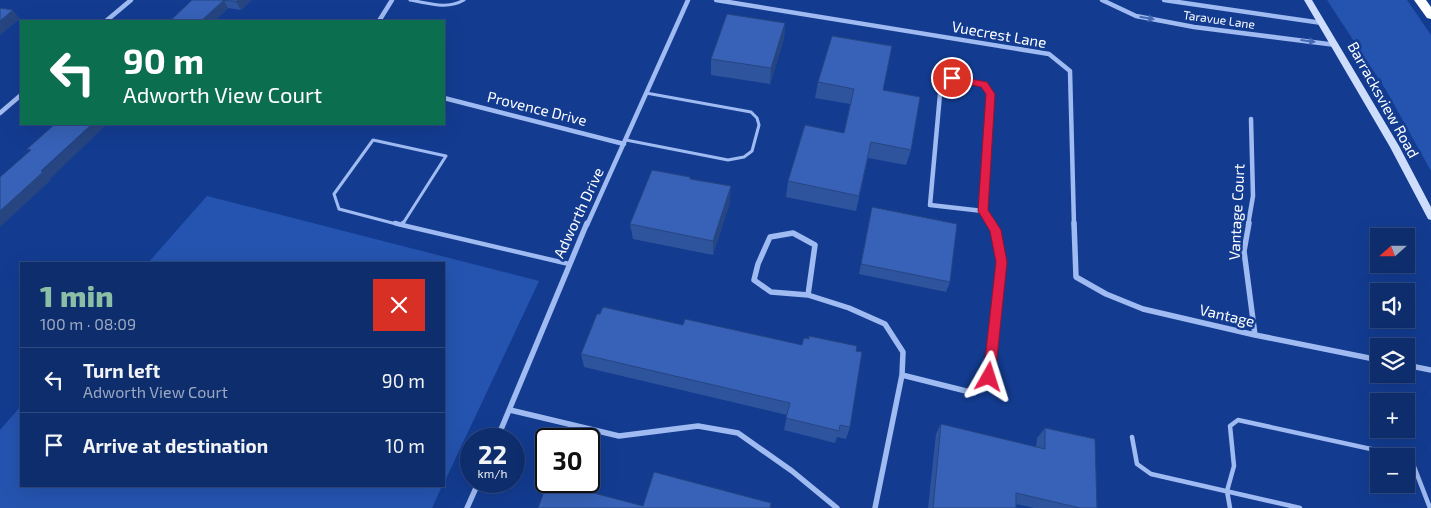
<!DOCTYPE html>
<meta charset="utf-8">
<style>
:root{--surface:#0e2d6d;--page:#173572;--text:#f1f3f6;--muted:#9ba8c2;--line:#2e4980;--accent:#8abfa5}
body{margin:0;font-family:"Exo 2",sans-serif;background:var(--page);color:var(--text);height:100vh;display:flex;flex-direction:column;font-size:19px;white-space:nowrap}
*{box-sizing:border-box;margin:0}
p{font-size:16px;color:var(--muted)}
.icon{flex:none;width:28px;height:28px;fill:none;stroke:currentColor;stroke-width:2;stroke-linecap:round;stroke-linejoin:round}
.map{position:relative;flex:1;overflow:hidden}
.drawer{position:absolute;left:20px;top:262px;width:425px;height:225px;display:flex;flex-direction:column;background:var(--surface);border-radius:0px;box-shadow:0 5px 20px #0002,0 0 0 1px var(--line)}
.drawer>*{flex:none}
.hud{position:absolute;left:20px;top:20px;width:425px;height:105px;border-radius:0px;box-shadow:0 5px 20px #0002,0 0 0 1px var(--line);background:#0b6e4f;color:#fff;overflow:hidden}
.needle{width:32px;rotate:249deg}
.fabs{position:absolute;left:1370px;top:228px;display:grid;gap:10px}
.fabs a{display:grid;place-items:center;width:45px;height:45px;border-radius:0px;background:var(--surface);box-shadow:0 5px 20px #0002,0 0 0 1px var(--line);font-size:25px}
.speed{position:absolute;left:460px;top:428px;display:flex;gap:10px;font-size:25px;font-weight:700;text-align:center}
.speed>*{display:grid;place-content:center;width:65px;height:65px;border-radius:50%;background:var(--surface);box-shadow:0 5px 20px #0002,0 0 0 1px var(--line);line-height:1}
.speed small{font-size:12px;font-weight:400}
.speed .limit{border:2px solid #111;border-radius:8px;background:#fff;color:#111}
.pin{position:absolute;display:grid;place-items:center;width:42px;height:42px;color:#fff;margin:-21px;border:2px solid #fff;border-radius:50%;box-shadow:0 1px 5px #0007}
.me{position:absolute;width:55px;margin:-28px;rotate:6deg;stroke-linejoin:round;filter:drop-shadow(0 0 4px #0008)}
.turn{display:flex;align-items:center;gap:18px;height:105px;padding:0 20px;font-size:22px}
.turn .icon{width:65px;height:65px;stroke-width:2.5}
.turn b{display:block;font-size:35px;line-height:42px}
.round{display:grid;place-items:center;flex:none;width:52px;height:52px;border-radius:0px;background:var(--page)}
.headline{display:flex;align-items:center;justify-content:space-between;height:85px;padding:0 20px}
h1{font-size:30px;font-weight:800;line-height:38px;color:var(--accent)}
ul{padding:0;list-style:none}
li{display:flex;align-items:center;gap:15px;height:65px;padding:0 20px;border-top:1px solid var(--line)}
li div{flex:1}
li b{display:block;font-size:19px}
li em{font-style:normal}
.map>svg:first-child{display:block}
.green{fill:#2554b0}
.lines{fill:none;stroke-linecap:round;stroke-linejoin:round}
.lane-far1{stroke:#a0bbf1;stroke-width:3}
.lane{stroke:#a0bbf1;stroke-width:4.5}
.street-far1{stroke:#a0bbf1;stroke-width:4.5}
.street{stroke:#a0bbf1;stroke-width:5.5}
.secondary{fill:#ceddfc;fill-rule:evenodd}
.highway{fill:#fff;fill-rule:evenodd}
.wall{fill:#2f549e}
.shaded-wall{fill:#264581}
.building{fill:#3762b8;stroke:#264581}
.oneway{fill:#4468b3}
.route{fill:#e11d48;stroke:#92132f}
.labels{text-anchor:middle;stroke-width:5;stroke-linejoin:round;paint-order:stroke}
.far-street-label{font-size:12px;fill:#fff;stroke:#133c91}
.street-label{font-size:15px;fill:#fff;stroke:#133c91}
</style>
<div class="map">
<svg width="1431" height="508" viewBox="0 0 1431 508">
<rect width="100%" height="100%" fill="#133c91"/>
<path class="green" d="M1327,0H1407L1431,35V171L1386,90Z
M207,196L539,281L444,483V264H147Z
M21,406V486H442L432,508H0V430Z"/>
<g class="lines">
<path class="lane-far1" d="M410,0C428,3 447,10 464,0
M626,140L728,160L744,157L752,151L759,125L757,118L751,112L646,93
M400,225L339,209L334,194L373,140L446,156L402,225"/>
<path class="lane" d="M395,223L402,225
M402,225L569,264
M402,225L403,223
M1132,437L1137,464L1151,474L1300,508
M1406,459L1413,464L1430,508
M1230,508L1227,491L1234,466L1230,426L1238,420L1403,456"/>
<path class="street-far1" d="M716,0L1049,54L1070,71L1074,225
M1102,0L1136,16L1194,27L1336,45
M1164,0L1322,23
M106,21L131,0
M379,21L392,0
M952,78L984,84L990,94L983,211L930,205L941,83Z
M444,98L624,144
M0,113L21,95
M983,211L992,225
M587,225L688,0
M1248,225L1253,196L1251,119"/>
<path class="street" d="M1074,223L1076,277L1106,294L1143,309L1255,335L1379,360
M1249,223L1244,251L1255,335
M793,233L815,245L808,295L771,292L754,280L758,264L770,237Z
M808,295L849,308L885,324L903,352L902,375L875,508
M1406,365L1431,370
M902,375L974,393L989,377L1002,262L996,230L991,223
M510,410L619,436L698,426L738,433L792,471L837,508
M497,439L587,223
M467,508L479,481"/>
<path class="secondary" d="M1304,0H1312L1399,146L1431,207V220L1428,219L1390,147Z"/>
<path class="highway" d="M1414,0H1426L1431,7V19L1427,18Z"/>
</g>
<path class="wall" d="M192,0H251L241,10L228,8L215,21H170Z
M785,23L784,39L770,84L711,75V59Z
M818,82L883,90L911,150L906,165L868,158L856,211L786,197L788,181L844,133L850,104L815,98Z
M690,177L691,179L730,202L713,255L633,239L630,224Z
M872,207L950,282L946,292L859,274Z
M683,325L802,345L850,427L846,439L837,437L835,443L784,430L787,415L584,367L581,354Z
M941,424L1036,447L1037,438L1045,428L1097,508H1034L1016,504V508H928L936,434Z"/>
<path class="shaded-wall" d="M224,0L228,8L215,21H201Z
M238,0H251L241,10L236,2Z
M13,10L20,19L0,35V21Z
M785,23L784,39L770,84L771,68Z
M92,124H107L50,179L51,180L0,227V211Z
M731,186L730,202L713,255V241Z"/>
<path class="building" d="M192,0H224L201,21H170Z
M224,0H238L236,2Z
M0,8L13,10L0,21Z
M727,14L785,23L771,68L711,59Z
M832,36L892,46L883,90L920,97L911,150L871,142L859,196L788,181L805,125L844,133L854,89L818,82Z
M55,124H92L41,171L43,172L0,211V177L31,150L27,149Z
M652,170L690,177V179L731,186L713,241L630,224Z
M872,207L957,224L950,282L861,264Z
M603,307L683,325L685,319L802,345L804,338L809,339V336L857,346L856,351L862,352L850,427L840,425L839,431L786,418L790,403L581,354L597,314H600Z
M941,424L1045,449V428L1095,439L1097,508H1080L1016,493V508H933Z
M654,472L771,503L770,508H538L548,481L643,506Z"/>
<defs><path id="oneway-solid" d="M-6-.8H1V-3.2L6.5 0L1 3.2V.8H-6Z" transform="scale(1.25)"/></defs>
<g class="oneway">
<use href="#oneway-solid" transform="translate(1147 18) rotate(10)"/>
<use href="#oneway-solid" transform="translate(1308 41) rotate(7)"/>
</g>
<path class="route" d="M948,75L987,82L995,94L988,210L1001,230L1007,262L995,377L993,381L989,383L985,381L983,377L996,262L990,231L978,211L986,94L981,87L948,80Z"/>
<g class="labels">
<g class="far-street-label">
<text transform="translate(1219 20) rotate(8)" y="4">Taravue Lane</text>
</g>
<g class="street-label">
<text transform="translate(999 35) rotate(10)" y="5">Vuecrest Lane</text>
<text transform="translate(1383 100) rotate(61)" y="5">Barracksview Road</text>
<text transform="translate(537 109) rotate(14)" y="5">Provence Drive</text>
<text transform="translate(1237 212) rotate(-87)" y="5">Vantage Court</text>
<text transform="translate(579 213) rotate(-65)" y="5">Adworth Drive</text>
<text transform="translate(1227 316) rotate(13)" y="5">Vantage</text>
</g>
</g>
</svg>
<div class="fabs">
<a><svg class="needle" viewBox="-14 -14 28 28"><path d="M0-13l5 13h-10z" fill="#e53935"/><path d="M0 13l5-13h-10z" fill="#9ba8c2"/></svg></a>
<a><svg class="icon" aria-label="sound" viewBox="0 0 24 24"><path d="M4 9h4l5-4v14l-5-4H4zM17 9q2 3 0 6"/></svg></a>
<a><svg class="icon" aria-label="layers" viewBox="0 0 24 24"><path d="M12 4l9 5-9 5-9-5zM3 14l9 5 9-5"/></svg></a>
<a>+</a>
<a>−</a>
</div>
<div class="speed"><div>22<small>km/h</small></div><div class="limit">30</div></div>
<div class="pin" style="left:952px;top:78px;background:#d93025"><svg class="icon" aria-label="arrive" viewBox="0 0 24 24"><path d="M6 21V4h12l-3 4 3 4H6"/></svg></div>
<svg class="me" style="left:989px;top:377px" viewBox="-20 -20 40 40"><path d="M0-17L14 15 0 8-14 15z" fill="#e11d48" stroke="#fff" stroke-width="4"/></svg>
<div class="hud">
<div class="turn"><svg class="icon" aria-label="left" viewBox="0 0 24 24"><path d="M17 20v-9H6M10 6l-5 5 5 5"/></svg><div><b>90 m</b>Adworth View Court</div></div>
</div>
<section class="drawer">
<div class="headline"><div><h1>1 min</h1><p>100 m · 08:09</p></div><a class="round" style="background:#d93025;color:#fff"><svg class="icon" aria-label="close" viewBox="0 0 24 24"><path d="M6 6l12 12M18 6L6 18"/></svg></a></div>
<ul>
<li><svg class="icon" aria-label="left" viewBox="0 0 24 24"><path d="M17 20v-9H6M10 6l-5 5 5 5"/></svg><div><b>Turn left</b><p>Adworth View Court</p></div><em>90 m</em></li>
<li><svg class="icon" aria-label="arrive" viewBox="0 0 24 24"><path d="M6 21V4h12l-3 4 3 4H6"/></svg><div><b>Arrive at destination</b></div><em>10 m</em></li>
</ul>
</section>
</div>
